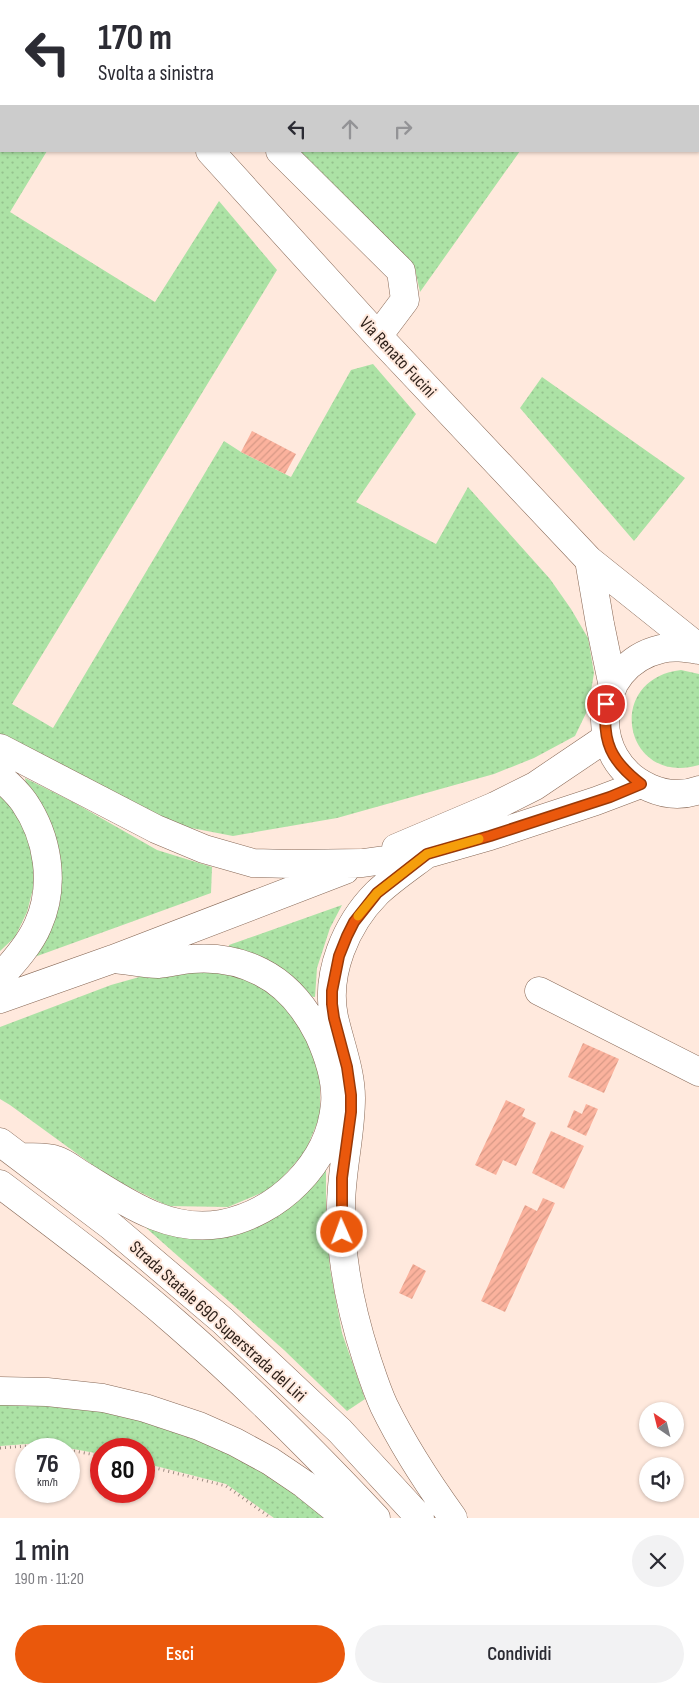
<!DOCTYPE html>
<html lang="it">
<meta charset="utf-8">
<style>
:root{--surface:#fff;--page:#f2f2f3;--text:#2b2b33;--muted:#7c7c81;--accent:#ea580c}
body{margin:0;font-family:"Sofia Sans Condensed",sans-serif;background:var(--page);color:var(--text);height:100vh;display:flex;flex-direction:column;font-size:19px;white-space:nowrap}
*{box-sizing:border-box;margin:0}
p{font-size:16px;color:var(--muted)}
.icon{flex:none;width:28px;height:28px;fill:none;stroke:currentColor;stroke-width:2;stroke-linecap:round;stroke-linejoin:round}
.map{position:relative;height:1518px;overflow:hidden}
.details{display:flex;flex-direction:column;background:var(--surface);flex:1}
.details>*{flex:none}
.banner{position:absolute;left:0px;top:0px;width:700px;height:152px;box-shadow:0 1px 4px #0004;background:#fff;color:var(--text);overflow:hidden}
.needle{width:32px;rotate:325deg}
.controls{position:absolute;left:639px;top:1402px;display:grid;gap:10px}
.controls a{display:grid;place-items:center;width:45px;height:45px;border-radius:50%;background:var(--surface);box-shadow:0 1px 4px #0004;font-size:25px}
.speed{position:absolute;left:15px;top:1438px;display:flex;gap:10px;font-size:25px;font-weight:700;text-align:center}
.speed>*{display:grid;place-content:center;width:65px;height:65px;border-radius:50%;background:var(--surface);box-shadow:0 1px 4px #0004;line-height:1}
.speed small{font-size:12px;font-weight:400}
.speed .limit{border:8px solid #d22;background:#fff;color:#111}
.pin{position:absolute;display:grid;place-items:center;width:42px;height:42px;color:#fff;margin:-21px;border:2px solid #fff;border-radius:50%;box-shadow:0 1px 5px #0007}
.me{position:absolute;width:55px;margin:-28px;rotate:358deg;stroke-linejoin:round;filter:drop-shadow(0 0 4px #0008)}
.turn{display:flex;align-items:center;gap:18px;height:105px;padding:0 15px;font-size:22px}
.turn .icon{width:65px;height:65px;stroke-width:2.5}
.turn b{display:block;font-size:35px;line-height:42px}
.lanes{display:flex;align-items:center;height:48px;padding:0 15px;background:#0003;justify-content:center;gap:25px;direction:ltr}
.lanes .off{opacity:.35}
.round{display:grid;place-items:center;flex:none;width:52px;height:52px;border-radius:26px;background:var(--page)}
.headline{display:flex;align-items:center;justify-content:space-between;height:85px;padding:0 15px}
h1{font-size:30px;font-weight:600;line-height:38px}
.button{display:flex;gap:10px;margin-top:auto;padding:10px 15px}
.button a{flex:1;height:58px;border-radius:30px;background:var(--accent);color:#fff;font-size:20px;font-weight:600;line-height:58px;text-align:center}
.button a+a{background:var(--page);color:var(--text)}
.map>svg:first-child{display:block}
.grass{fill:url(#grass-dots)}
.building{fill:url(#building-hatch)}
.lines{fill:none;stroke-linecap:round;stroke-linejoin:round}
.minor-casing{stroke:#876856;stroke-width:29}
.highway-casing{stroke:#876856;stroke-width:29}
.path{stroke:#9c8b81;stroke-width:3;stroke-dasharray:1 4;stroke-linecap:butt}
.minor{stroke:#fff;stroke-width:28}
.highway{stroke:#fff;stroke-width:28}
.route-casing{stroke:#983908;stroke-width:12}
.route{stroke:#ea580c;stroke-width:9}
.slow{stroke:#f59e0b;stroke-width:9}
.labels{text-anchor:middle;stroke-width:4;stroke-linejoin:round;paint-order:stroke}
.street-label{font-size:18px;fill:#2c1f18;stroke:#ffe9dd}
</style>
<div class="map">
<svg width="699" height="1518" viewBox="0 0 699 1518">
<defs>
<pattern id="grass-dots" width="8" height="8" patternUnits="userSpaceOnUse" patternTransform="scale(1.25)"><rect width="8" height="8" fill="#ace2a5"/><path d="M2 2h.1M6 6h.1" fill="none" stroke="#94c18d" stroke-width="1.8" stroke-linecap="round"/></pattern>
<pattern id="building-hatch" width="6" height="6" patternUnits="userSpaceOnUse" patternTransform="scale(1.25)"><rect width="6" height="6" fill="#fbb29d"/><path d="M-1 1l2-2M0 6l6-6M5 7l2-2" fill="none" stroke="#d79986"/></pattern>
</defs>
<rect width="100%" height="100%" fill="#ffe9dd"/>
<path class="grass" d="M0,0L40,1H1V151H47L10,212L155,302L219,201L277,270L12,704L53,728L224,441L241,452L291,477L351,370L373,364L416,414L356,502L436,544L468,487L550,579L571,609L588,638L594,673L588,709L575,736L534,758L494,774L337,818L233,836L181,826L130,807L0,736Z
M290,151H520L420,292L415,269Z
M542,377L685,478L634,541L520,408Z
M681,670L699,674V765C624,787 603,679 681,670Z
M25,778L73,802L157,850L212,867L211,893L29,959L51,906Z
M0,792L22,821L29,837L33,861L34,885L27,912L15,937L0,951Z
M342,905L330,928L317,968L315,997L307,996L258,959L229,947V945Z
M175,967L252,977L283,1000L311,1038L320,1074V1116L305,1152L273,1188L228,1207L168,1206L109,1177L10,1105L0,1099V1027L111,985Z
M326,1163V1218L330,1269L342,1333L365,1399L347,1411L284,1350L144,1226L183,1233Z
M37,1397L159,1422L261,1465L329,1518H274L226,1484L144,1463V1449H101V1454L40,1443L0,1446V1399Z"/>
<path class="building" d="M252,431L296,454L285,474L241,452Z
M583,1043L619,1059L604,1093L568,1077Z
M506,1100L525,1109L522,1116L536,1123L516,1166L503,1160L496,1175L475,1165Z
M586,1104L598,1109L586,1136L567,1127L574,1110L582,1114Z
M551,1131L584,1146L564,1189L532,1173Z
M543,1198L555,1203L505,1312L481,1301L525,1205L537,1211Z
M413,1264L426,1271L412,1299L399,1293Z"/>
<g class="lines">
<g class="minor-casing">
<path id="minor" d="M72,0L73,1
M134,0L136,1
M210,151L378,336L589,560L699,648
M280,151L401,271L405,300L378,336
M589,560L600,624L613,687
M699,650C686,648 674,646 661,649C592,665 585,760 650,788C666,795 683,796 699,790
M539,991L699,1072"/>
</g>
<g class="highway-casing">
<path id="highway" d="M0,748L156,829L204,849L253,863L291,864L363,863L427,854L490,836L596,801L641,784
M0,777C8,784 17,792 24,802C48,837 56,885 38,925C30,944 14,962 0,977
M396,848L495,806L535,786L606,738
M427,854C411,866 392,879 377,893C346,924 325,974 334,1017C340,1044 351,1071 351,1098C351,1135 341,1171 341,1207C340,1259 351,1311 367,1360C372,1375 377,1391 384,1406C403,1445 427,1482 453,1518
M0,999L113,959L345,870
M0,1142L111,1226L223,1321L340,1431L420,1518
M22,1157C32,1158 46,1156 56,1160C66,1163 76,1172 85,1177C127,1203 169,1233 221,1224C278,1213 330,1164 335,1104C337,1081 328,1055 319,1035C306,1009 287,985 261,972C240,961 215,957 191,959C180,960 169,963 158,964C143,964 127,960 113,959
M0,1184C61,1230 121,1275 178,1325C248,1386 313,1451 376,1518
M0,1391L47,1392L103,1398L145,1408L199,1426L235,1442L270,1461L304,1484L335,1509L361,1518"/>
</g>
<path class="path" d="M0,1448L40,1445L62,1449
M69,1450L101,1456
M144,1465L226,1486L271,1518"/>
<use href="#minor" class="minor"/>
<use href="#highway" class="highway"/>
</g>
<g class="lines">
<g class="route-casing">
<path id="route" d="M342,1232V1178L351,1112V1095L347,1067L334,1018L332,1004V991L339,956L347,936L354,922L377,893L427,854L490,836L610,797L641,784C611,761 602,742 606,704"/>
</g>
<use href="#route" class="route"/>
<path class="slow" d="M358,916L377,893L427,854L479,839"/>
</g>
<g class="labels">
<g class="street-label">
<text transform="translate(398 357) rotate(47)" y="6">Via Renato Fucini</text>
<text transform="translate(218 1321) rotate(42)" y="6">Strada Statale 690 Superstrada del Liri</text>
</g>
</g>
</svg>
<div class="controls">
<a><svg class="needle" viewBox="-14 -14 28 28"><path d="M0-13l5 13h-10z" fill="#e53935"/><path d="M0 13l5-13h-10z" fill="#7c7c81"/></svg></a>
<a><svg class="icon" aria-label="sound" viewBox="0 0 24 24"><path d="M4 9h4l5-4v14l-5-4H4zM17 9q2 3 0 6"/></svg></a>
</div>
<div class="speed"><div>76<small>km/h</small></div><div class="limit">80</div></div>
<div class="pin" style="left:606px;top:704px;background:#d93025"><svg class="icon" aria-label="arrive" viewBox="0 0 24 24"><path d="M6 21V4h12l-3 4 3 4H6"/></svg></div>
<svg class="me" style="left:342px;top:1232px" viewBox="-20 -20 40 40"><circle r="17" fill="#ea580c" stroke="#fff" stroke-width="3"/><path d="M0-11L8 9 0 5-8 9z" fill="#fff"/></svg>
<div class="banner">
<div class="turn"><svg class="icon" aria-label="left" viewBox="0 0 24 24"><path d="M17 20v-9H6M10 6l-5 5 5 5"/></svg><div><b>170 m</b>Svolta a sinistra</div></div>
<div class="lanes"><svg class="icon" aria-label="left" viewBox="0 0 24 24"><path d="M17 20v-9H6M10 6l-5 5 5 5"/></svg><svg class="icon off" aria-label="ahead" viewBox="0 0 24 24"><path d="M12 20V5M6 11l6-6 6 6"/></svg><svg class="icon off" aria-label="right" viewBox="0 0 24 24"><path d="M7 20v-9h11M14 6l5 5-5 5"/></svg></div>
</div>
</div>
<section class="details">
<div class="headline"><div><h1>1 min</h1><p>190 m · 11:20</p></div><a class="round"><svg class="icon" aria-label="close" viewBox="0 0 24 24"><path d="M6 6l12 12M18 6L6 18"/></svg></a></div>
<div class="button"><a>Esci</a><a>Condividi</a></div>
</section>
